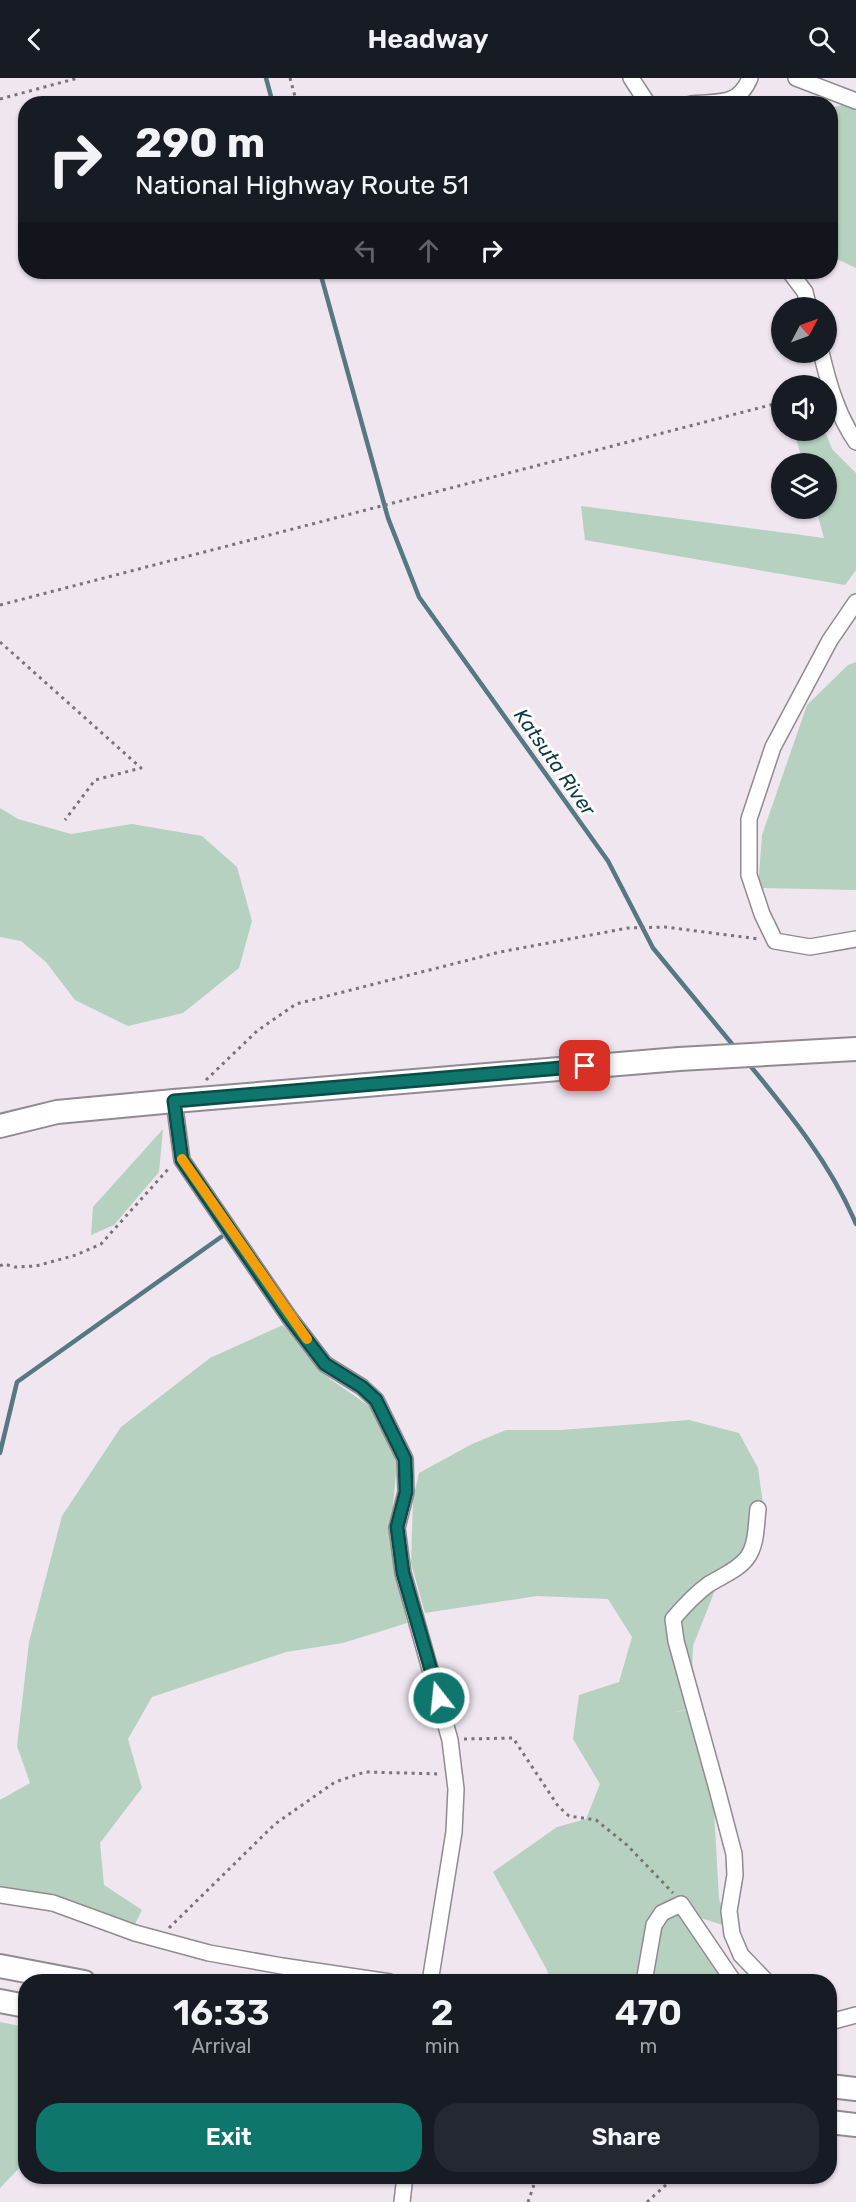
<!DOCTYPE html>
<style>
:root{--surface:#171b24;--page:#242831;--text:#f1f3f6;--muted:#9ea1a6;--accent:#0f766e}
body{margin:0;font-family:Rubik,sans-serif;background:var(--page);color:var(--text);height:100vh;display:flex;flex-direction:column;font-size:22px;white-space:nowrap}
*{box-sizing:border-box;margin:0}
p{font-size:20px;color:var(--muted)}
.icon{flex:none;width:33px;height:33px;fill:none;stroke:currentColor;stroke-width:2;stroke-linecap:round;stroke-linejoin:round}
.map{position:relative;flex:1;overflow:hidden}
.details{position:absolute;left:18px;top:1896px;width:819px;height:210px;display:flex;flex-direction:column;background:var(--surface);border-radius:24px;box-shadow:0 2px 4px #0004}
.details>*{flex:none}
.hud{position:absolute;left:18px;top:18px;width:820px;height:183px;border-radius:24px;box-shadow:0 2px 4px #0004;background:#171b24;color:var(--text);overflow:hidden}
.needle{width:39px;rotate:49deg}
.controls{position:absolute;left:771px;top:219px;display:grid;gap:12px}
.controls a{display:grid;place-items:center;width:66px;height:66px;border-radius:50%;background:var(--surface);box-shadow:0 2px 4px #0004;font-size:30px}
.pin{position:absolute;display:grid;place-items:center;width:51px;height:51px;color:#fff;margin:-26px;border-radius:12px;box-shadow:0 3px 9px #0006}
.me{position:absolute;width:66px;margin:-33px;rotate:344deg;stroke-linejoin:round;filter:drop-shadow(0 0 4px #0008)}
.turn{display:flex;align-items:center;gap:21px;height:126px;padding:0 18px;font-size:27px}
.turn .icon{width:78px;height:78px;stroke-width:2.5}
.turn b{display:block;font-size:42px;line-height:51px}
.lanes{display:flex;align-items:center;height:57px;padding:0 18px;background:#0003;justify-content:center;gap:30px;direction:ltr}
.lanes .off{opacity:.35}
.eta{display:flex;justify-content:space-evenly;align-items:center;height:102px;text-align:center}
.eta b{font-size:36px;font-weight:600;line-height:42px}
.cta{display:flex;gap:12px;margin-top:auto;padding:12px 18px}
.cta a{flex:1;height:69px;border-radius:24px;background:var(--accent);color:#fff;font-size:24px;font-weight:600;line-height:69px;text-align:center}
.cta a+a{background:var(--page);color:var(--text)}
header{display:flex;justify-content:space-between;align-items:center;height:78px;padding:0 18px;background:var(--surface);font-size:27px;font-weight:600}
.map>svg:first-child{display:block}
.green{fill:#b6d1bf}
.lines{fill:none;stroke-linecap:round;stroke-linejoin:round}
.stream{stroke:#577781;stroke-width:4.5}
.minor-casing{stroke:#928a92;stroke-width:18}
.highway-casing{stroke:#928a92;stroke-width:26}
.path{stroke:#79737a;stroke-width:3;stroke-dasharray:3 4.5;stroke-linecap:butt}
.minor{stroke:#fff;stroke-width:15}
.highway{stroke:#fff;stroke-width:22}
.route-casing{stroke:#0a4d48;stroke-width:15}
.route{stroke:#0f766e;stroke-width:10}
.slow{stroke:#f59e0b;stroke-width:10}
.labels{text-anchor:middle;stroke-width:6;stroke-linejoin:round;paint-order:stroke}
.water-label{font-size:20px;font-style:italic;fill:#0e3a45;stroke:#fff}
</style>
<header><svg class="icon" aria-label="back" viewBox="0 0 24 24"><path d="M15 5l-7 7 7 7"/></svg>Headway<svg class="icon" aria-label="search" viewBox="0 0 24 24"><circle cx="10" cy="10" r="6"/><path d="M15 15l6 6"/></svg></header>
<div class="map">
<svg width="856" height="2124" viewBox="0 0 856 2124">
<rect width="100%" height="100%" fill="#efe6f0"/>
<path class="green" d="M856,23V190L831,178V30Z
M794,353H825L832,371L856,395V492L845,507L585,462L581,428L824,460L816,431L826,430V386L803,385Z
M856,584V812L758,810L762,757L807,627L848,587Z
M0,730L18,741L71,756L132,746L202,758L237,789L252,843L239,890L183,935L128,948L75,922L46,884L21,863L0,859Z
M163,1051L159,1094L114,1147L91,1157L93,1129Z
M283,1247L330,1301L375,1332L397,1385L391,1449L407,1545L343,1565L286,1574L152,1619L128,1661L142,1710L100,1765L104,1807L142,1832L134,1848L0,1812V1722L30,1705L17,1668L29,1564L62,1438L121,1349L210,1280Z
M689,1342L739,1355L758,1390L763,1426L747,1475L719,1502L693,1568L691,1630L672,1635L690,1631L713,1714L719,1821L729,1849L682,1834L733,1903H550L547,1892L493,1794L557,1749L586,1741L600,1706L573,1661L579,1617L619,1604L632,1559L608,1521L537,1518L425,1535L411,1485L413,1421L419,1395L472,1366L506,1352H561Z
M0,1944L25,1949L26,2083L0,2110Z"/>
<g class="lines">
<path class="stream" d="M266,0L273,26
M320,194L388,440L419,519L608,783L653,870L737,972
M748,985C789,1035 831,1086 856,1146
M0,1375L17,1304L221,1159"/>
<g class="minor-casing">
<path id="minor" d="M631,0L648,26
M796,0L856,23
M691,26C718,23 738,29 750,0
M790,194L805,214L809,230
M821,274C829,307 837,336 856,364
M856,524L830,562L773,669L749,741V797L762,836L775,863L810,869L856,861
M174,1023L182,1082L289,1239L325,1286L362,1309L376,1322L405,1381L406,1414L397,1450L403,1495L450,1662L456,1711L454,1754L430,1904
M758,1431C756,1446 757,1467 747,1480C738,1492 722,1498 709,1506C695,1516 684,1528 673,1541L676,1563L717,1711L734,1776L735,1797L729,1833L732,1856L741,1877L767,1904
M0,1817L53,1825L135,1855L209,1875L282,1888L390,1904
M644,1904L654,1847L662,1835L681,1826L734,1904
M830,1944L856,1937
M402,2124L405,2098"/>
</g>
<g class="highway-casing">
<path id="highway" d="M0,1048L57,1034L174,1023L679,981L856,971
M0,1888L84,1904
M0,1923L26,1928
M830,2008L856,2011
M830,2044L856,2047"/>
</g>
<path class="path" d="M290,0L297,26
M0,21L78,0
M0,527L782,324
M0,564L141,690L95,702L65,742
M206,1002L257,953L296,926L500,874L628,850L665,849L759,861
M0,1188L4,1186L15,1189L36,1188L76,1177L101,1166L170,1089
M464,1661L513,1660L558,1728L569,1738L596,1742L627,1767L673,1815
M169,1850L275,1746L335,1704L365,1694L441,1696
M528,2124L537,2098
M647,2124L676,2098"/>
<use href="#minor" class="minor"/>
<use href="#highway" class="highway"/>
</g>
<g class="lines">
<g class="route-casing">
<path id="route" d="M439,1620L403,1495L397,1449L406,1414L405,1381L376,1322L362,1309L325,1286L289,1239L182,1082L174,1023L585,988"/>
</g>
<use href="#route" class="route"/>
<path class="slow" d="M182,1081L307,1261"/>
</g>
<g class="labels">
<g class="water-label">
<text transform="translate(555 684) rotate(55)" y="7">Katsuta River</text>
</g>
</g>
</svg>
<div class="controls">
<a><svg class="needle" viewBox="-14 -14 28 28"><path d="M0-13l5 13h-10z" fill="#e53935"/><path d="M0 13l5-13h-10z" fill="#9ea1a6"/></svg></a>
<a><svg class="icon" aria-label="sound" viewBox="0 0 24 24"><path d="M4 9h4l5-4v14l-5-4H4zM17 9q2 3 0 6"/></svg></a>
<a><svg class="icon" aria-label="layers" viewBox="0 0 24 24"><path d="M12 4l9 5-9 5-9-5zM3 14l9 5 9-5"/></svg></a>
</div>
<div class="pin" style="left:585px;top:988px;background:#d93025"><svg class="icon" aria-label="arrive" viewBox="0 0 24 24"><path d="M6 21V4h12l-3 4 3 4H6"/></svg></div>
<svg class="me" style="left:439px;top:1620px" viewBox="-20 -20 40 40"><circle r="17" fill="#0f766e" stroke="#fff" stroke-width="3"/><path d="M0-11L8 9 0 5-8 9z" fill="#fff"/></svg>
<div class="hud">
<div class="turn"><svg class="icon" aria-label="right" viewBox="0 0 24 24"><path d="M7 20v-9h11M14 6l5 5-5 5"/></svg><div><b>290 m</b>National Highway Route 51</div></div>
<div class="lanes"><svg class="icon off" aria-label="left" viewBox="0 0 24 24"><path d="M17 20v-9H6M10 6l-5 5 5 5"/></svg><svg class="icon off" aria-label="ahead" viewBox="0 0 24 24"><path d="M12 20V5M6 11l6-6 6 6"/></svg><svg class="icon" aria-label="right" viewBox="0 0 24 24"><path d="M7 20v-9h11M14 6l5 5-5 5"/></svg></div>
</div>
<section class="details">
<div class="eta">
<div><b>16:33</b><p>Arrival</p></div>
<div><b>2</b><p>min</p></div>
<div><b>470</b><p>m</p></div>
</div>
<div class="cta"><a>Exit</a><a>Share</a></div>
</section>
</div>
